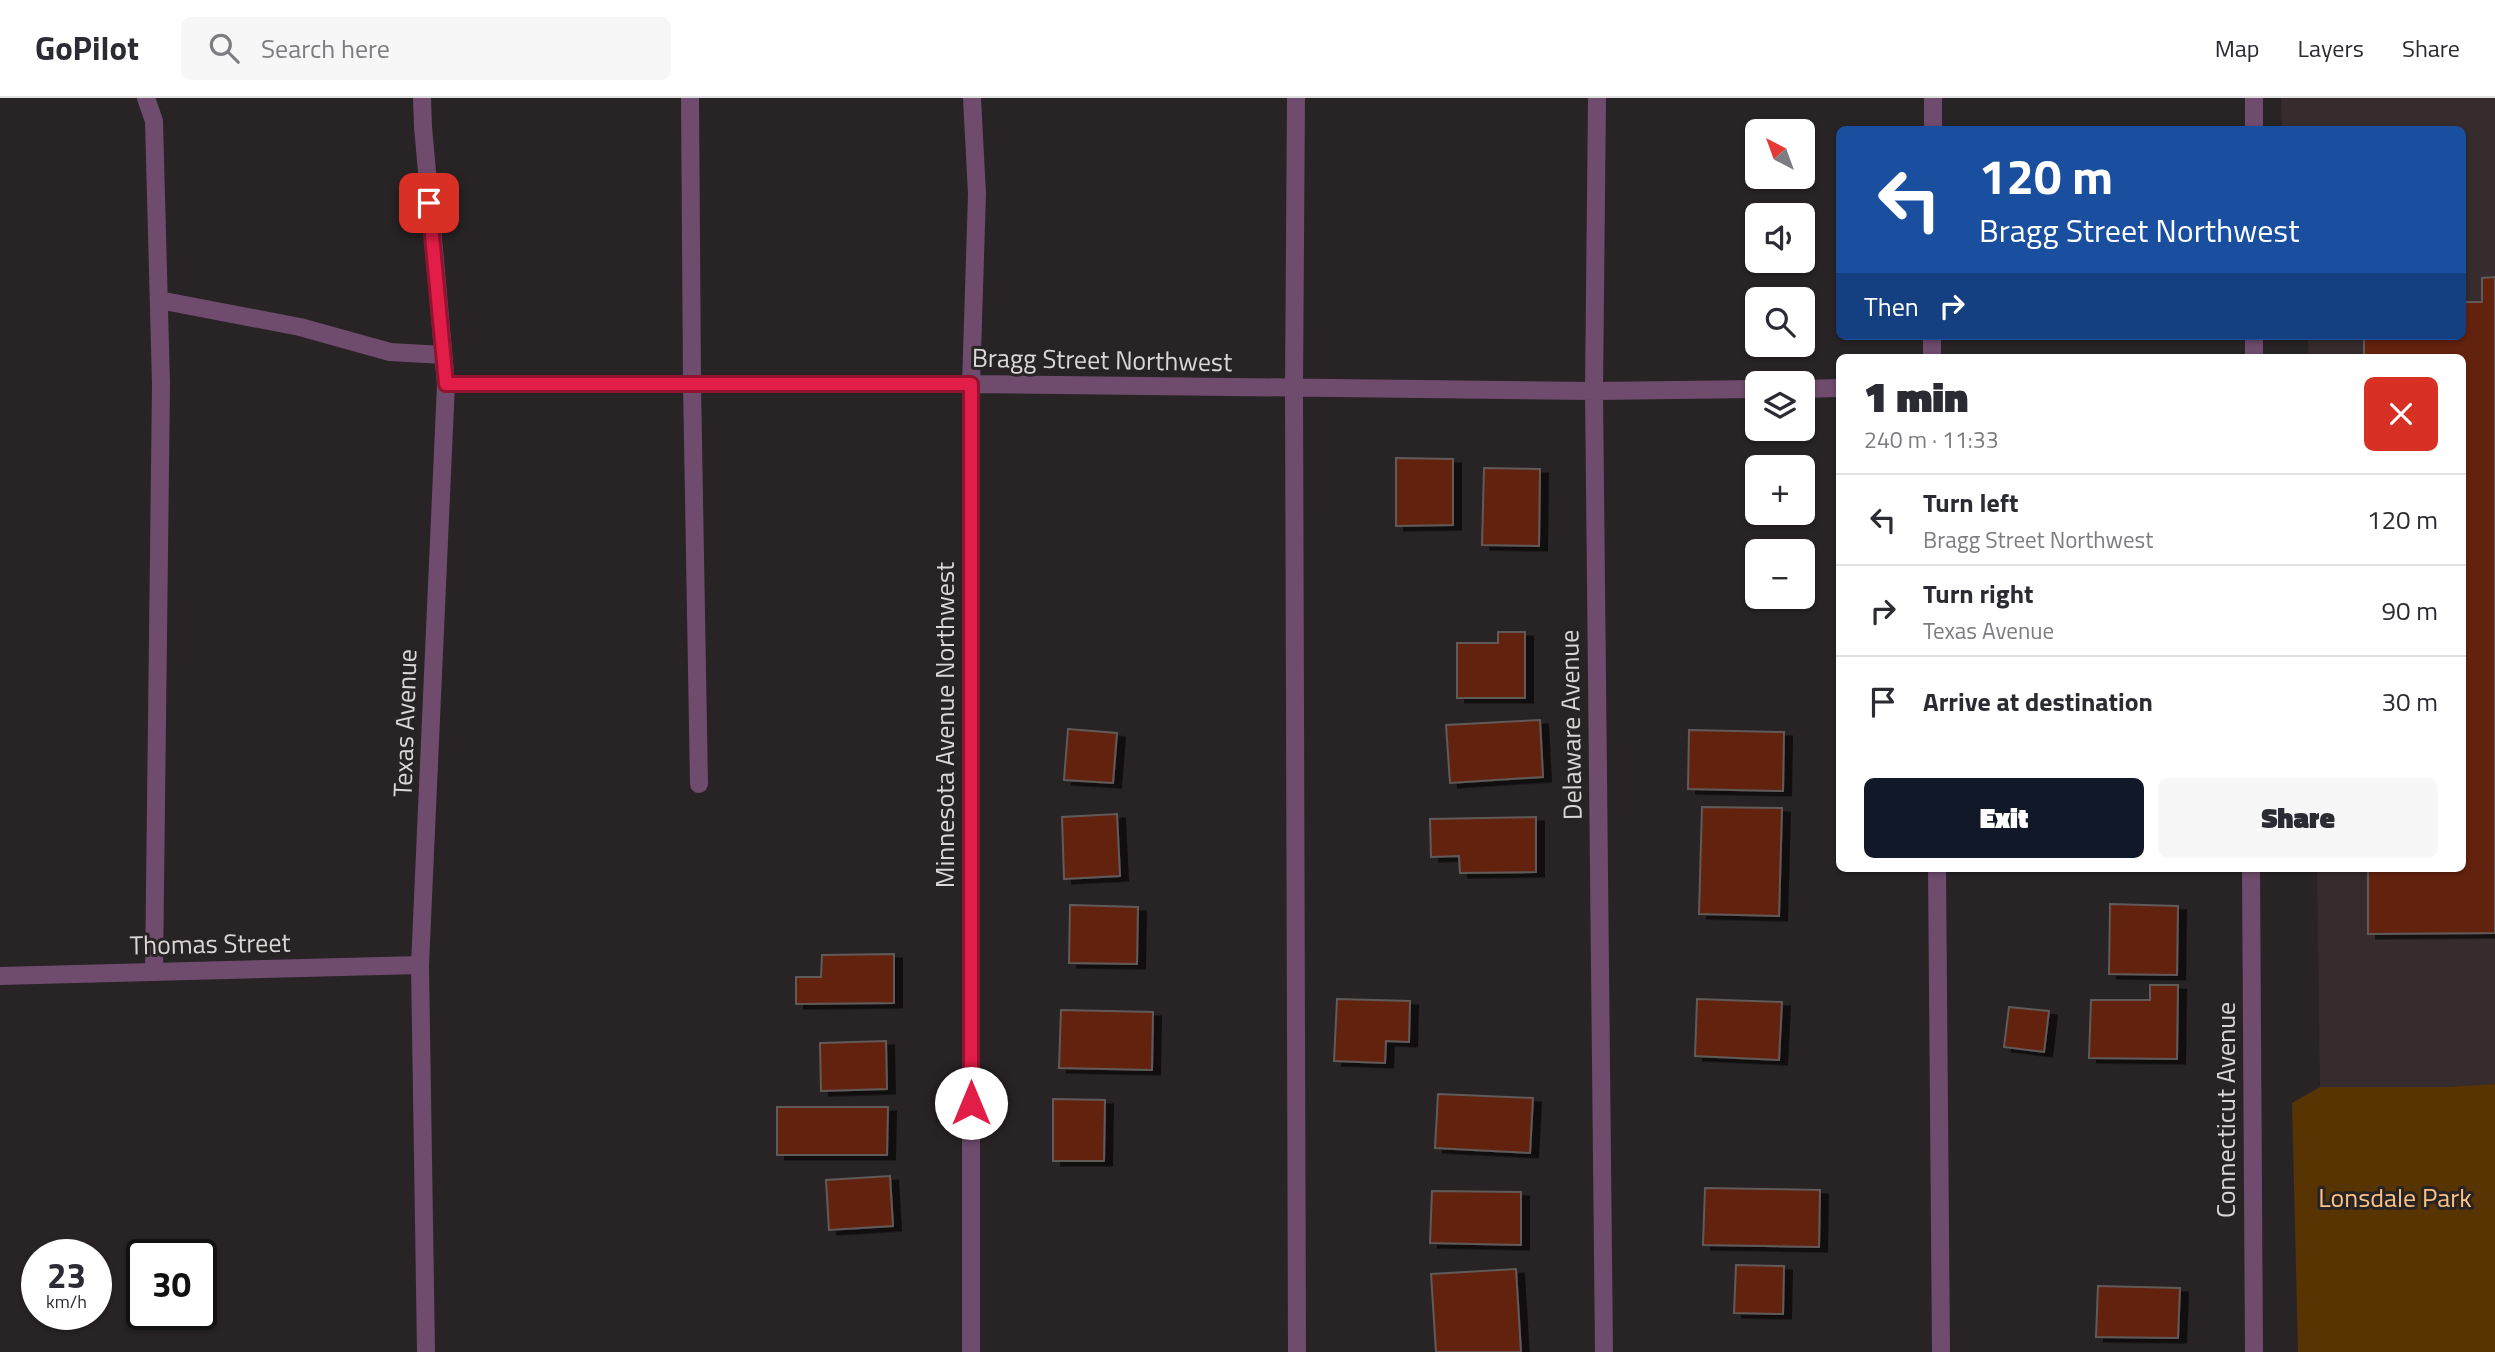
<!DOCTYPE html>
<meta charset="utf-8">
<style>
:root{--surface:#fff;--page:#f7f7f7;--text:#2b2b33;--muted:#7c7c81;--line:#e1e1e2;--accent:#111827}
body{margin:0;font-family:"Titillium Web",sans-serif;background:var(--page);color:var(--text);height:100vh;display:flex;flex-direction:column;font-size:26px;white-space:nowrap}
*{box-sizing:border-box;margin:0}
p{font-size:23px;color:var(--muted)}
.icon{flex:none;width:38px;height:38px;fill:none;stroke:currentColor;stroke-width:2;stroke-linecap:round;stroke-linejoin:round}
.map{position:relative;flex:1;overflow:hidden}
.drawer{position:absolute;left:1836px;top:256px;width:630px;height:518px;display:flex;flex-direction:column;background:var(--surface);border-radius:10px;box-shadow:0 2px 5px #0004}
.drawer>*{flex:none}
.banner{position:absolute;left:1836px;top:28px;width:630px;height:214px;border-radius:10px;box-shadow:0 2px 5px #0004;background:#1a4fa0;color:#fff;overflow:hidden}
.needle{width:46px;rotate:319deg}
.fabs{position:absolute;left:1745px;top:21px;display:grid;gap:14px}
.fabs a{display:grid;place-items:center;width:70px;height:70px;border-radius:10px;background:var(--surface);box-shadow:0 2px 5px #0004;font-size:35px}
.speed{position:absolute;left:21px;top:1141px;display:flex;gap:14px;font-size:35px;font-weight:700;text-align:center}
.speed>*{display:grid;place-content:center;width:91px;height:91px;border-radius:50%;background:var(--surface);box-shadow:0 2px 5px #0004;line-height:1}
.speed small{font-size:18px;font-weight:400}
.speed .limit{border:4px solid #111;border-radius:10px;background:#fff;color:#111}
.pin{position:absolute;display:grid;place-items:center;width:60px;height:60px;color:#fff;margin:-30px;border-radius:14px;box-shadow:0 4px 10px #0006}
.me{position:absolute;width:77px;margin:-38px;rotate:0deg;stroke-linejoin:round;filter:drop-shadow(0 0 5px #0008)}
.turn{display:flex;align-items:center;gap:24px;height:147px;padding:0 28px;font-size:32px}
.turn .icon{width:91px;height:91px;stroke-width:2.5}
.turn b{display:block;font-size:49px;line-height:60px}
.then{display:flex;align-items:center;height:66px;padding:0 28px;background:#0003;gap:14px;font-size:26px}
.round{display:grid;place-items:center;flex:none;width:74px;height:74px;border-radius:10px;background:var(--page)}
.head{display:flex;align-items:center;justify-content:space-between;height:119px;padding:0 28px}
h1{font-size:42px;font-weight:800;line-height:52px}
.primary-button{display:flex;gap:14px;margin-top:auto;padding:14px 28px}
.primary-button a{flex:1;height:80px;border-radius:10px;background:var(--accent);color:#fff;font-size:28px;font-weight:800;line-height:80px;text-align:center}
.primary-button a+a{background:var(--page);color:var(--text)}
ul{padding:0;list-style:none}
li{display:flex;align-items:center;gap:21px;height:91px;padding:0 28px;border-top:2px solid var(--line)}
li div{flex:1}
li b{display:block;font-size:26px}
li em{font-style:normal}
header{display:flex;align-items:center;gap:42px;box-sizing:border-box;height:98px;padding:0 35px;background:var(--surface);border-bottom:2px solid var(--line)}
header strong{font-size:33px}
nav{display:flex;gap:38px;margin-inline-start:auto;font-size:24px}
.search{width:490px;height:63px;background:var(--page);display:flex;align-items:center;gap:18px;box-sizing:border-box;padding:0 24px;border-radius:10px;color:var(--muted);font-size:26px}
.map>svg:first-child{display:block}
.built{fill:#362b2d}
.green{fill:#573402}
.building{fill:#632111;stroke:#615a58;stroke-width:2;filter:url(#shadow)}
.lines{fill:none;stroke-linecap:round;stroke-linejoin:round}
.minor{stroke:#6f4b6e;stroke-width:18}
.route-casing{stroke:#92132f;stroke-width:18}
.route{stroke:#e11d48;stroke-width:12}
.labels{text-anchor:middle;stroke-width:6;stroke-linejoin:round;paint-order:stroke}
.street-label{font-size:26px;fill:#dbd7d7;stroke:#282324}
.park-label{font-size:26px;fill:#fdc384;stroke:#282324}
</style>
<header>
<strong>GoPilot</strong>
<div class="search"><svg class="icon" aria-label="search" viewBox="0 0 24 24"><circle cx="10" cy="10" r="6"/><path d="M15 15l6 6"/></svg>Search here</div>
<nav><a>Map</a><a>Layers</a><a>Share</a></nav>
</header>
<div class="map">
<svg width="2495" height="1254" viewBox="0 0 2495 1254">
<defs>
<filter id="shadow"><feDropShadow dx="8" dy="4.5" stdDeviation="0" flood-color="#0009"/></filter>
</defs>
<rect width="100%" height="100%" fill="#282324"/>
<path class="built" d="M2281,0H2495V986L2447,989H2320L2317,770H2462V259H2309L2307,238H2462V32L2282,31Z"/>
<path class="green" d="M2495,986V1254H2298L2292,1005L2320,989H2447Z"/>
<path class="building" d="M2495,179V835L2368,836V770H2462V259H2364V238H2462V204H2482V180Z
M1396,360L1453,361V427L1396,428Z
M1484,370L1540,371L1539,448L1482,447Z
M1498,534H1525V600H1457V545H1498Z
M1837,620H1839V667H1837Z
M1540,622L1543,679L1450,685L1446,627Z
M1068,631L1117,635L1113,685L1064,682Z
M1689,632L1784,634L1783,693L1688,691Z
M1702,709L1782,710L1779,818L1699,816Z
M1117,716L1120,778L1064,781L1062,719Z
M1536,719V774L1460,775L1459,758L1431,759L1430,721Z
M2110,806L2178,808L2177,877L2109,876Z
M1070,807L1138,809L1137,866L1069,865Z
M894,856V905L796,906V879H821L822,857Z
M2150,887H2178L2177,961L2089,960L2091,902H2150Z
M1337,901L1410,903L1409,944L1386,943L1385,965L1334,963Z
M1697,901L1782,904L1779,962L1695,958Z
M2009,909L2049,913L2044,954L2004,949Z
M1061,912L1153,914L1152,972L1059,970Z
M886,943L887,991L821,993L820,945Z
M1438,996L1533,1000L1530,1055L1435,1050Z
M1053,1001L1105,1002L1104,1063H1053Z
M777,1009H888L887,1057H777Z
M890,1078L893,1128L829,1132L826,1082Z
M1705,1090L1820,1092L1819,1149L1703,1147Z
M1432,1093L1521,1094V1147L1430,1145Z
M1736,1167L1784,1168L1783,1216L1734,1215Z
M1516,1171L1521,1254H1436L1431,1176Z
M2098,1188L2180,1190L2178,1240L2096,1239Z"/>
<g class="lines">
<path class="minor" d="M146,0L154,23L161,286L154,874
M422,0L423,29L446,286L420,867L426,1254
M690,0L692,286L699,686
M1296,0L1294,290L1297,1254
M1597,0L1594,293L1604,1254
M1933,32V0
M2254,32V0
M159,202L300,229L390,254L443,257
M1932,259V238
M2254,259V238
M446,286H971L1594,293L1757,291
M1802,291L1839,290
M1937,770L1941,1254
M2251,770L2254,1254
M0,878L420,867
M971,1254V286L977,96L972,0"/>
</g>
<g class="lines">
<g class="route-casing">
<path id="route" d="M429,105L446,286H971V1005"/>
</g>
<use href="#route" class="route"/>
</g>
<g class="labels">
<g class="street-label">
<text transform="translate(1102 262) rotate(1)" y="9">Bragg Street Northwest</text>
<text transform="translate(405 625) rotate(-88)" y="9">Texas Avenue</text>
<text transform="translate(945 627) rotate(-90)" y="9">Minnesota Avenue Northwest</text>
<text transform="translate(1571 627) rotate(-91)" y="9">Delaware Avenue</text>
<text transform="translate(210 846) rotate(-1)" y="9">Thomas Street</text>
<text transform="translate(2226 1012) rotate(-90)" y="9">Connecticut Avenue</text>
</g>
<g class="park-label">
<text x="2395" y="1109">Lonsdale Park</text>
</g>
</g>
</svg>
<div class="fabs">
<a><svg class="needle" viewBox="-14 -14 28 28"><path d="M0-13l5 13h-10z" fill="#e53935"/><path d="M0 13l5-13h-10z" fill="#7c7c81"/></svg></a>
<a><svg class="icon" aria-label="sound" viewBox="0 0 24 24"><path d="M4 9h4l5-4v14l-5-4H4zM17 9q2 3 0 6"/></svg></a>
<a><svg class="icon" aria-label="search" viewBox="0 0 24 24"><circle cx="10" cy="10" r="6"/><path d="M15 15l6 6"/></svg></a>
<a><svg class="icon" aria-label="layers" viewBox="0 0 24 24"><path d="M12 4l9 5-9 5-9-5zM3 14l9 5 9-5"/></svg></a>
<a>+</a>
<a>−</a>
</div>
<div class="speed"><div>23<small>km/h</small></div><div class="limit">30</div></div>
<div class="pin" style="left:429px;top:105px;background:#d93025"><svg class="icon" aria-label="arrive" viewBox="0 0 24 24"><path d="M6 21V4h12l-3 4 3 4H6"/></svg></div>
<svg class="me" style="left:971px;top:1005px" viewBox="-20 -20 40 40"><circle r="19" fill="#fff"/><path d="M0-13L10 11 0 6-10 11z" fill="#e11d48"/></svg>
<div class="banner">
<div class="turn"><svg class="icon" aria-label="left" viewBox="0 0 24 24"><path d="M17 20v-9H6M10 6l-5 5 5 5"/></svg><div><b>120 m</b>Bragg Street Northwest</div></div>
<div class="then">Then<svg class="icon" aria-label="right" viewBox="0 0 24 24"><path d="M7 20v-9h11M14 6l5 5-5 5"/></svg></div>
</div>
<section class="drawer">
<div class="head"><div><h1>1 min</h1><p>240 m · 11:33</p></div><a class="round" style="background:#d93025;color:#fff"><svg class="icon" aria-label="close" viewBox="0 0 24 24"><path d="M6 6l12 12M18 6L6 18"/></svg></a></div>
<ul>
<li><svg class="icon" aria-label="left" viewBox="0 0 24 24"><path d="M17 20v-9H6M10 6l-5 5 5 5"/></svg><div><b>Turn left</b><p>Bragg Street Northwest</p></div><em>120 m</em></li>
<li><svg class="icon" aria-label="right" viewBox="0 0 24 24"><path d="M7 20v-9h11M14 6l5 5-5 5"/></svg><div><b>Turn right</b><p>Texas Avenue</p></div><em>90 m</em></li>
<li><svg class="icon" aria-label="arrive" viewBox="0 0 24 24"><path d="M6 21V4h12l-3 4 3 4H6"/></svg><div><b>Arrive at destination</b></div><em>30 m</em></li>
</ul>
<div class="primary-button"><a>Exit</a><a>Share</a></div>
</section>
</div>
